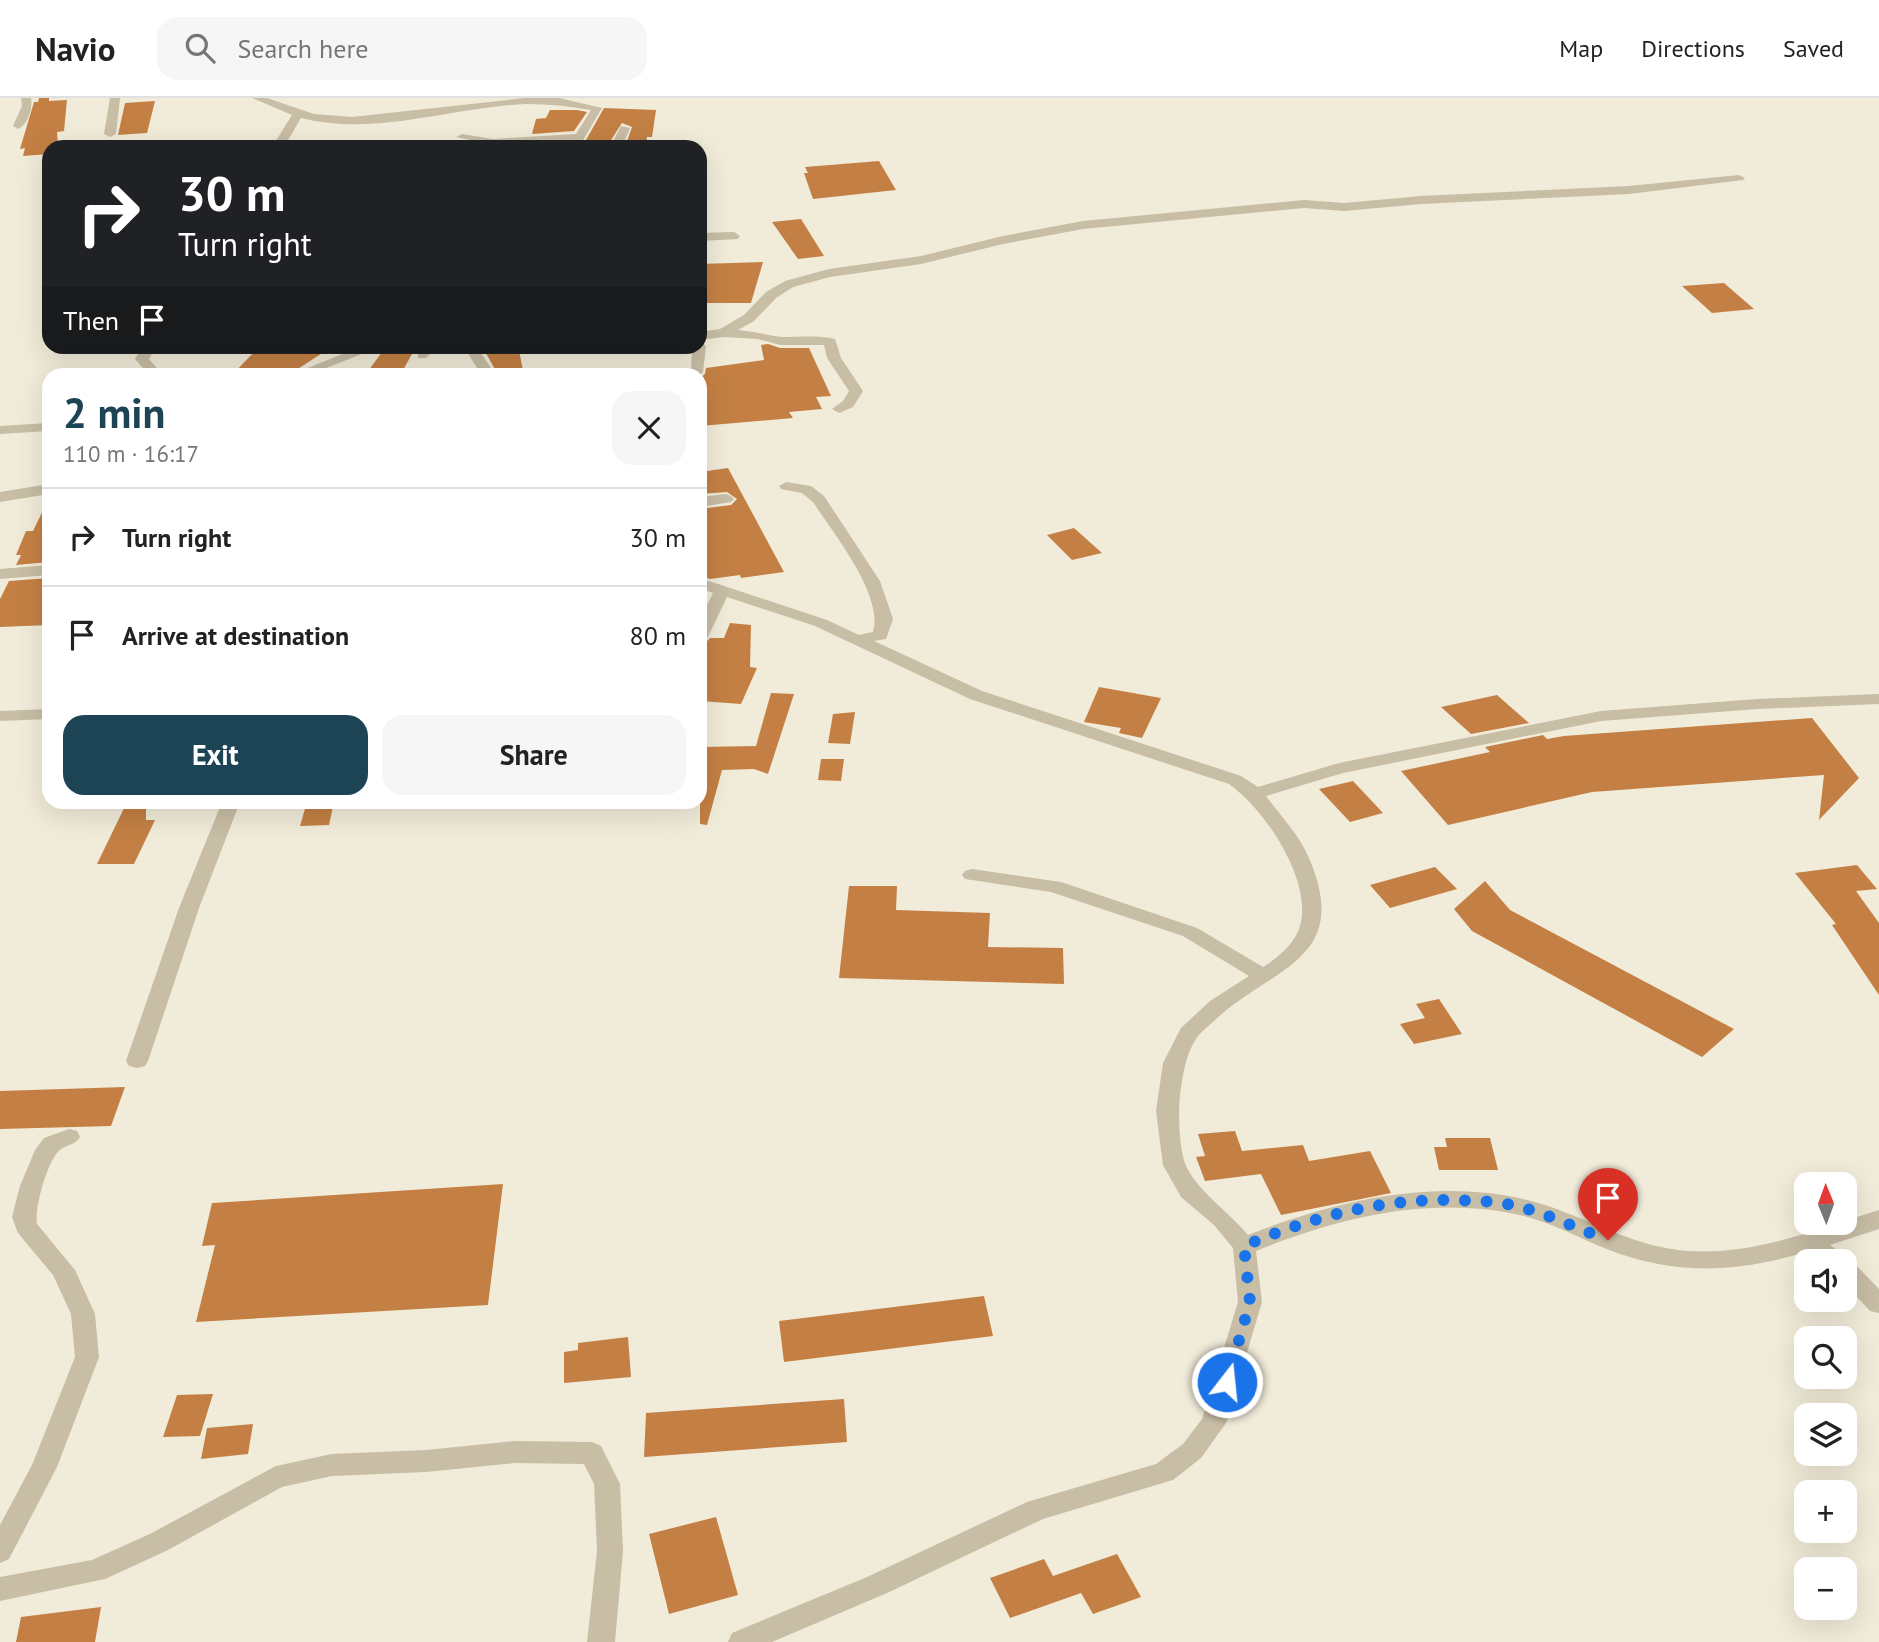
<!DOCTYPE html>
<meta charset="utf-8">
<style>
:root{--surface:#fff;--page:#f6f6f6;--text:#222;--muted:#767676;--line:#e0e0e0;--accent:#1d4455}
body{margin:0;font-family:"PT Sans",sans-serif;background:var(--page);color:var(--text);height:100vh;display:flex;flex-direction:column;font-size:26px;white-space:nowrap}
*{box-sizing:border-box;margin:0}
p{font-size:23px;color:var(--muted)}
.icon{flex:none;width:38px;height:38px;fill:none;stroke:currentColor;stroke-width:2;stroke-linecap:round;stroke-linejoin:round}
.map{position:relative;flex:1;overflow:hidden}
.details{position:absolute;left:42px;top:270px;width:665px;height:441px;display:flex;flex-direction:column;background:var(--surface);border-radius:21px;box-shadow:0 7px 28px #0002}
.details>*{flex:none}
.guide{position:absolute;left:42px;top:42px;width:665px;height:214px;border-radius:21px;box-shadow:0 7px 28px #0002;background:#202124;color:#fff;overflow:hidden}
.needle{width:46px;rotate:359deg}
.tools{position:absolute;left:1794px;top:1074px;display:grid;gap:14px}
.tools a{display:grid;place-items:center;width:63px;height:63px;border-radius:14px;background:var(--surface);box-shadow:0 7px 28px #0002;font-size:35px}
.pin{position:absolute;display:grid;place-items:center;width:60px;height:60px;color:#fff;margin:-72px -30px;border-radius:50% 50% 50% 0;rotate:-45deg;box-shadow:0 0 7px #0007}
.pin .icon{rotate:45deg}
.me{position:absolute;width:77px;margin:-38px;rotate:16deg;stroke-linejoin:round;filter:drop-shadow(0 0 5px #0008)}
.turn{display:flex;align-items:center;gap:24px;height:147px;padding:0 21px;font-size:32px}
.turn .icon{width:91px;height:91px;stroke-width:2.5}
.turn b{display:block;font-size:49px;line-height:60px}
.then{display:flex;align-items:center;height:66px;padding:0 21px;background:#0003;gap:14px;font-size:26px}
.round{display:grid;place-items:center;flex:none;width:74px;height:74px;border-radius:21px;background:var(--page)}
.head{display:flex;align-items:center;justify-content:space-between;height:119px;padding:0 21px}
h1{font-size:42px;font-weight:700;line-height:52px;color:var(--accent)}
.button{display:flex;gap:14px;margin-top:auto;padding:14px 21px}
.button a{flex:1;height:80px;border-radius:21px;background:var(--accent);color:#fff;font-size:28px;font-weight:700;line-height:80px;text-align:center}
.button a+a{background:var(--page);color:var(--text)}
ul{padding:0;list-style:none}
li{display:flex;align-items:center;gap:21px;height:98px;padding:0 21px;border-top:2px solid var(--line)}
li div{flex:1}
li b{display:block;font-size:26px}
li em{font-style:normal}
header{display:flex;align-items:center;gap:42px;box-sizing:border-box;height:98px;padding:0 35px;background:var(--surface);border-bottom:2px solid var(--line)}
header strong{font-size:33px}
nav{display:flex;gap:38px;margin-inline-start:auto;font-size:24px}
.search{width:490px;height:63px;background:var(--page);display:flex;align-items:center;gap:18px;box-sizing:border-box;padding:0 24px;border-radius:21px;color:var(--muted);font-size:26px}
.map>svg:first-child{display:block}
.building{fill:#c48044}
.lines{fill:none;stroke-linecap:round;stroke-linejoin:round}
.service{fill:#c8bda5;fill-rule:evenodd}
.minor{fill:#c8bda5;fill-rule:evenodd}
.route{stroke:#1a73e8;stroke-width:12;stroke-dasharray:0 21.6}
</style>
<header>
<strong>Navio</strong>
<div class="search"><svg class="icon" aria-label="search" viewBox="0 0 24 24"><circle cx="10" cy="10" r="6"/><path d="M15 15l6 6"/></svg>Search here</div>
<nav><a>Map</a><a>Directions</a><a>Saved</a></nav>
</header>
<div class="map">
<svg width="1879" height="1544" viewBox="0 0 1879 1544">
<rect width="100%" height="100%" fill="#f1ebd9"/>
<path class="building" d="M39,0H49V3L67,2L64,33L57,34L58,49H49V56L23,58L25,50L20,51L34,4H38Z
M155,3L147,35L118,37L125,5Z
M604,10L656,12L652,39H647L646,49H625L632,29L622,25L611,42H586Z
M550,12H577L587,14L574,33L532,36L536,21L546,20Z
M879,63L896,92L813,101L804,75H808L805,69Z
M801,121L824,158L798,161L772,124Z
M763,164L751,205H700V166Z
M1724,185L1754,211L1712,215L1682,188Z
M768,246L780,250H809L831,298L816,299L822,311L789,314L793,320L700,328V280L705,276L706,270L764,262L761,247Z
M482,248H518L523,272L497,275Z
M258,250L324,254L290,276H233Z
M387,253L413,254L401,276H366L382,254Z
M728,370L784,474L741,480L740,477L710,481L700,478V411L731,407L737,401L727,394L700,396V374Z
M49,400V464L16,467L21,457H16L26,433H33Z
M1074,430L1102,455L1072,462L1047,437Z
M49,480V527L0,529V501L9,483Z
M730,525L751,527L750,569L757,570L741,606L700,603V563L706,544L710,540H724Z
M1099,589L1161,600L1142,640L1119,635L1121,630L1084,624Z
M771,595L794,596L768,676L754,671L722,672L707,727L700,726V649L756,648Z
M1497,597L1529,625L1471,636L1441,609Z
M855,614L850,646L828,645L833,616Z
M1812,620L1859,680L1819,722L1824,677L1592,694L1448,727L1401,673L1490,654L1485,649L1543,637L1547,641L1564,638Z
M821,661H844L841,683L818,682Z
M1353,683L1383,715L1350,724L1319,691Z
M127,704H146V722H155L134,766H97Z
M307,704H334L329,727L300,728Z
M1857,767L1877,791L1856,793L1879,825V897L1832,827L1836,826L1795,775Z
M1435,769L1457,791L1390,810L1370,787Z
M1485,783L1510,812L1734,931L1702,959L1472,833L1454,811Z
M849,788H897L896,812L990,815L988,849L1063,850L1064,886L839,880Z
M1439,901L1462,936L1414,946L1400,926L1425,920L1416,906Z
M125,989L111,1028L0,1031V993Z
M1235,1033L1242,1053L1303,1047L1309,1063L1370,1053L1391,1095L1281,1117L1261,1076L1205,1083L1196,1059L1205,1058L1198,1036Z
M1445,1040H1490L1498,1072H1439L1434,1049H1447Z
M503,1086L488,1207L196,1224L215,1147L202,1148L212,1105Z
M984,1198L993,1238L784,1264L779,1223Z
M628,1239L631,1279L564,1285V1254L578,1252V1245Z
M213,1296L200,1338L163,1339L177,1297Z
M844,1301L847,1344L644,1359L646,1315Z
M253,1326L248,1356L201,1361L207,1330Z
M716,1419L738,1497L669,1516L649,1436Z
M1117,1456L1141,1499L1093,1516L1081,1495L1010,1520L990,1480L1044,1461L1053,1478Z
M101,1509L95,1544H16L21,1519Z"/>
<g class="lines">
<path class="service" d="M427,248H439L426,260H418V256Z"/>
<path class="minor" d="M21,0H31C33,10 28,27 18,31L13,28L22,8Z
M110,0H120L116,36L110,39L104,36Z
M252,0H267L314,16L352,19L525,0H559L602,10L579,49H567L572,43L493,47L456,39L462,36L493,41L576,36L591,12C569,8 549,6 527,6C452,9 376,39 301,20L284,49H272L292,17Z
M621,28L630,30L622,49H610Z
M1739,77L1745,80L1743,82L1629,96L1421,106L1344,113L1304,110L1083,131L1003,146L921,166L830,179L793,189L776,200L754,223L738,232C753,233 769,238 783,239C801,239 817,237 835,241L841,260L863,293L853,309L839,315L832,311L843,303L849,293L827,260L824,247H780L758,241L724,239L700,242V234L720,231L744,217L766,194L785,183L829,171L921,158L1003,138L1083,123L1304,102L1344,105L1421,98L1629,88Z
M734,134L740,138L738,141L700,143V135Z
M700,244L706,248L703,274L700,277L691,276L692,248H700Z
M143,248H156L149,261L162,276H148L135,261Z
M362,248H382L311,276H293Z
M463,248H476L495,276H481Z
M49,325V333L0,336V328Z
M786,384L811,388L824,398L880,483L893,521L886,541L874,543L982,593L1241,678L1258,689L1339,665L1601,613L1757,601L1879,596V606L1757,611L1601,623L1343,675L1266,698C1280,717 1300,738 1309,760C1353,863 1271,869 1215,922C1209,928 1200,934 1196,941C1185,958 1183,977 1180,997C1178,1015 1179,1054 1187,1070C1201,1096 1229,1114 1248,1137C1342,1100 1450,1076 1548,1108C1595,1124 1638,1150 1689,1153C1756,1157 1817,1131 1879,1112V1131L1830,1147L1852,1163L1879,1191V1215L1870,1213L1844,1185V1164H1820L1806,1154C1734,1175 1675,1178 1604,1150C1575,1138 1546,1122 1515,1116C1428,1098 1337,1120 1256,1153L1262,1204L1226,1325L1201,1360L1173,1382L1043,1421L887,1495L772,1544H728L732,1535L867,1479L1027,1404L1156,1366L1183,1346L1202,1321L1238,1204L1233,1150L1214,1127L1181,1099L1163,1067L1156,1013L1163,965L1181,930L1210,903L1249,878L1183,838L1051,794L965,781L962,777L965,773L972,771L1061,784L1197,830L1263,869C1279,859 1297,844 1301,824C1310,778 1264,711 1229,686L970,601L815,528L727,499L708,539L700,544V521L713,495L700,490V480L827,522L859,537L873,534C884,497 833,435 813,404L802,395L781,391L779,388Z
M49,386V396L0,404V394Z
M726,396L731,398L734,401L731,404L700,409V399Z
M49,467V477L0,481V471Z
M49,611V621L0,623V613Z
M222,704H240L199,810L148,963L145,968L137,970L129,968L126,963L179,810Z
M69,1031L77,1033L80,1039C75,1047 69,1046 61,1051C48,1060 34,1110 37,1126L75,1172L95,1216L99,1259L57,1369L9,1461L0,1465V1427L32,1367L75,1259L71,1216L53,1177L18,1135L12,1119L20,1088L35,1052L44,1040Z
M515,1343L592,1344L601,1348L620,1386L623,1453L615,1544H587L597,1453L594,1386L584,1366L515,1365L426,1374L332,1378L282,1389L168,1452L105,1481L0,1503V1479L92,1462L150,1436L276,1368L332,1356L426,1352Z"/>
</g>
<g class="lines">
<path class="route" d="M1227,1284L1250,1204L1244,1148C1312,1119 1379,1101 1453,1102C1474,1103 1496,1103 1517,1108C1548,1116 1578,1131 1608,1142"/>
</g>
</svg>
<div class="tools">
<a><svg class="needle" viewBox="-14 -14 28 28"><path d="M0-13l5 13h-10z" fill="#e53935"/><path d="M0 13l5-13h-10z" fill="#767676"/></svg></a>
<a><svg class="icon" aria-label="sound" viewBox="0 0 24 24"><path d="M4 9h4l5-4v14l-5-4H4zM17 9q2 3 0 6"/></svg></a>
<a><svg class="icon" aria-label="search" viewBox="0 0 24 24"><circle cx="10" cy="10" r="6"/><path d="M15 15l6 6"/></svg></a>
<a><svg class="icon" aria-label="layers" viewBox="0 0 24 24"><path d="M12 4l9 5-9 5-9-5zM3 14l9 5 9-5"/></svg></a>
<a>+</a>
<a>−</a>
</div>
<div class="pin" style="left:1608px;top:1142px;background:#d93025"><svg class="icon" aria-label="arrive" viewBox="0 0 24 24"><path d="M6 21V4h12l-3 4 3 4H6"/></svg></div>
<svg class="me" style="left:1227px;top:1284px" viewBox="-20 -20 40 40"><circle r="17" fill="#1a73e8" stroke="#fff" stroke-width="3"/><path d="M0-11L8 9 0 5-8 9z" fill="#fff"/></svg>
<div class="guide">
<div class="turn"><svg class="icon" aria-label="right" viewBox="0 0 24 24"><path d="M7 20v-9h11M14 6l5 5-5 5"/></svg><div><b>30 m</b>Turn right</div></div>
<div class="then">Then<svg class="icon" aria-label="arrive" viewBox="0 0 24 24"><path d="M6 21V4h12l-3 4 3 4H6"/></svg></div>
</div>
<section class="details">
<div class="head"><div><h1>2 min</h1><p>110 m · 16:17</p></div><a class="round"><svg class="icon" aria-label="close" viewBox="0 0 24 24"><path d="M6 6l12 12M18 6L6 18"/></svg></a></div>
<ul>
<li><svg class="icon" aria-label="right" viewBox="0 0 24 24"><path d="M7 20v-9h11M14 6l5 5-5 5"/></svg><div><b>Turn right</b></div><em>30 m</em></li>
<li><svg class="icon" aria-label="arrive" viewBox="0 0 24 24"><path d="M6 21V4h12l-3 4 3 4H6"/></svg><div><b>Arrive at destination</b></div><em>80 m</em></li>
</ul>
<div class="button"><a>Exit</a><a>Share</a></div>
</section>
</div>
